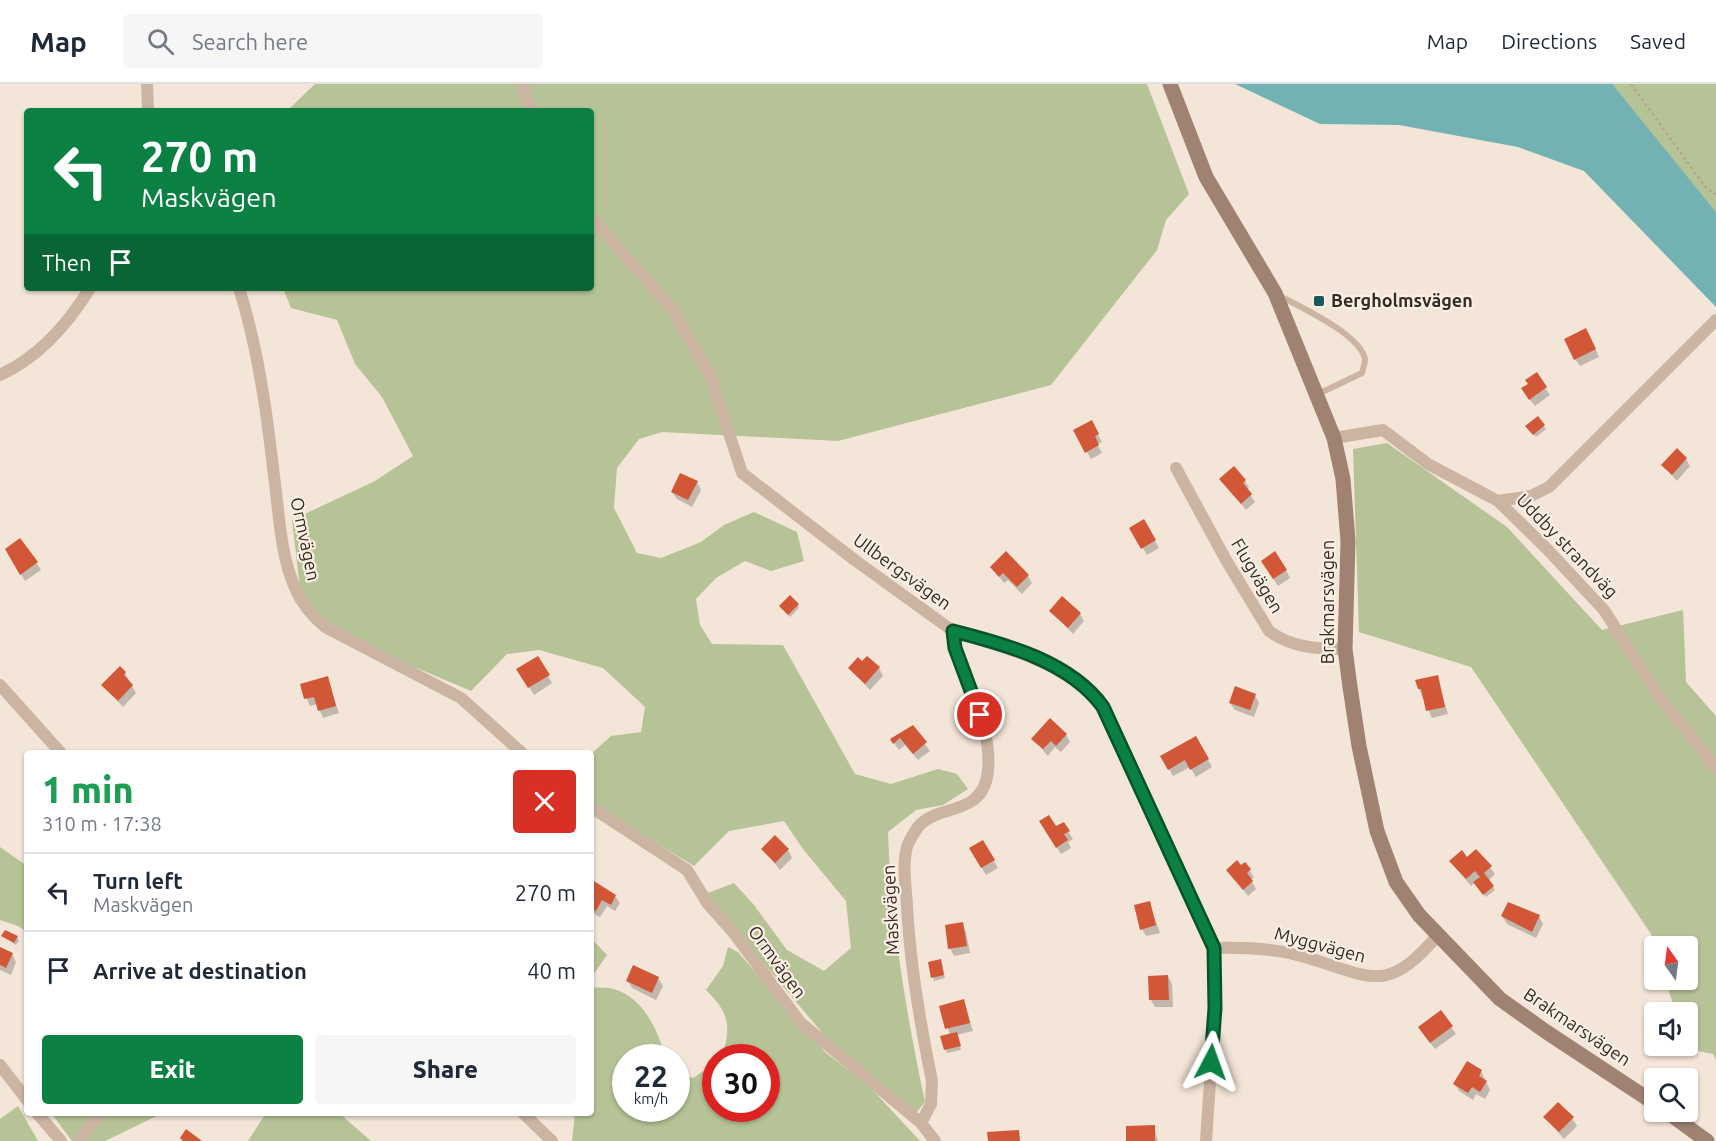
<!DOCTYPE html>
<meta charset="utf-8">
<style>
:root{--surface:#fff;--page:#f6f6f7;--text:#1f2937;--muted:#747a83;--line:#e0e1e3;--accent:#0b8043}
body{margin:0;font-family:Ubuntu,sans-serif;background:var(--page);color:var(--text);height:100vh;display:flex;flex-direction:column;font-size:22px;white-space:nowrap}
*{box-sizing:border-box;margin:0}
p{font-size:20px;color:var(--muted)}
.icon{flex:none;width:33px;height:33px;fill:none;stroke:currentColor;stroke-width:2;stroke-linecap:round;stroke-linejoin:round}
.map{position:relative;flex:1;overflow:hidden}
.sheet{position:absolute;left:24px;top:666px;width:570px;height:366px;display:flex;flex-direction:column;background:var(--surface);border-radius:6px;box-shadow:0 2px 4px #0004}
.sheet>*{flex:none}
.top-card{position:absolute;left:24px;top:24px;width:570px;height:183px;border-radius:6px;box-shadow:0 2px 4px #0004;background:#0b8043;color:#fff;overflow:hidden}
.needle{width:39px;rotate:346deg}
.fabs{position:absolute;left:1644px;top:852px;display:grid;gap:12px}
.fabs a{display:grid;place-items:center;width:54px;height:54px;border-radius:6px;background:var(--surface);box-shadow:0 2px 4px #0004;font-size:30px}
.speed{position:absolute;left:612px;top:960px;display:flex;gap:12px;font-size:30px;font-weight:700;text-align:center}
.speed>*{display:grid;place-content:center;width:78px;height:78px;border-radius:50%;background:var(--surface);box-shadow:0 2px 4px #0004;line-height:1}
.speed small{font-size:15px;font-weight:400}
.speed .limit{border:9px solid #d22;background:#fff;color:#111}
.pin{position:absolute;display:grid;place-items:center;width:51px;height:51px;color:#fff;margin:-26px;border:3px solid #fff;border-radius:50%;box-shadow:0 2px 6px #0007}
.me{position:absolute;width:66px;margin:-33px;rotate:4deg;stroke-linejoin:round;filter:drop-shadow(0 0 4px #0008)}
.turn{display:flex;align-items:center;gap:21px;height:126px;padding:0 18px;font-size:27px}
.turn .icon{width:78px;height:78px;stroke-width:2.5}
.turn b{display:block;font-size:42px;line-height:51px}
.then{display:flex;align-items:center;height:57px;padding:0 18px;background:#0003;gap:12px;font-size:22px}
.round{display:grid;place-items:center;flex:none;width:63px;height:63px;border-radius:6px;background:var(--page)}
.head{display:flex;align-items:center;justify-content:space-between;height:102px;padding:0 18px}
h1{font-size:36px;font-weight:800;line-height:45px;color:#1e9e55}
.primary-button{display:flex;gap:12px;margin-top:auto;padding:12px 18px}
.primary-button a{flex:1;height:69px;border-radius:6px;background:var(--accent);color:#fff;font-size:24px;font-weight:800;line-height:69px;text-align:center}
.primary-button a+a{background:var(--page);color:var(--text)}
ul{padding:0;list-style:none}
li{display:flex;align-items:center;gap:18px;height:78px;padding:0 18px;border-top:2px solid var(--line)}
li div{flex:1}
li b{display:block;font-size:22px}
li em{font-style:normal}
header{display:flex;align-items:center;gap:36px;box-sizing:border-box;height:84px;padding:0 30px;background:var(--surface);border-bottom:2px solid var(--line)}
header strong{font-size:28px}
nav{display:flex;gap:33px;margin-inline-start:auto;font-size:21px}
.search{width:420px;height:54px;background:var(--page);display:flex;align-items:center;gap:15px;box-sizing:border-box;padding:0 21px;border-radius:6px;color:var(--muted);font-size:22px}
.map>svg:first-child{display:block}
.green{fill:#b6c396}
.water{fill:#73b2b3}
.shadow{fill:#0003}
.building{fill:#d15737}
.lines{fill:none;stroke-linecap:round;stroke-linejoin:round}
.path{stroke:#b89e8c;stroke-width:2;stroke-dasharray:3 3;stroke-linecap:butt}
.lane{stroke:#ccb4a2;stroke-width:6}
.street{stroke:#ccb4a2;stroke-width:12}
.secondary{stroke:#a08273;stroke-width:15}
.route-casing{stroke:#07532c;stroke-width:15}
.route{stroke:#0b8043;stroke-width:10}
.poi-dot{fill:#17595b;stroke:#fbefe3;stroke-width:2}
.labels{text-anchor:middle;stroke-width:4.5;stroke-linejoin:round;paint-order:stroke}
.poi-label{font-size:18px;font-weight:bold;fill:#362a25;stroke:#fbefe3;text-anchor:start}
.street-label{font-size:18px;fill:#362a25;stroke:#fbefe3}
</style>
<header>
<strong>Map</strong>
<div class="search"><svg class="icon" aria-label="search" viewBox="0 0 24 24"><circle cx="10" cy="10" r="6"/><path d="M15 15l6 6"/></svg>Search here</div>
<nav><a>Map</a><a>Directions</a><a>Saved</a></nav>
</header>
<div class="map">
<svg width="1716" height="1057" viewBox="0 0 1716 1057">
<rect width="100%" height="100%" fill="#f3e5d7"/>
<path class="green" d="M315,0H1147L1189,110L1166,136L1157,166L1051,301L838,357L662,348L639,355L617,384L614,424L637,469L661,474L701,458L724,441L754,428L797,448L804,477L771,487L745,477L716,494L696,515L700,541L712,560L783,561L855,690L891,700L938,685L957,690L968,705L943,721L916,726L888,748C891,840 906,928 925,1018L916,1029L835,964L721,829L708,809L734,799L754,821L787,866L824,887L851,864L846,817L803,765L784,737L729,747L694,782L591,719V670L611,652L641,648L645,623L603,584L539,566L507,570L471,607L405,579L321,534L300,504L292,436L375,397L413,372L382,313L355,280L337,236L291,224L283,204H591V27H287Z
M1612,0H1716V128L1617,8Z
M1387,359L1507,443L1602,546L1683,526L1686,598L1716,632V976L1713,970L1688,965V928H1676L1665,896H1688V862H1655L1651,850L1471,583L1359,548L1353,365Z
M0,763L27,782V848L18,842L0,836Z
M591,854L607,871L591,894Z
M728,863L738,868L825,968L869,1002L920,1057H572L575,1029H591V903C598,904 607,903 614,905C643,913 659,948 665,973L626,974V1024H676L677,989L693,994L715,979L716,1024H766V974L722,973C731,941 730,930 706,906L723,882Z
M18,1022L38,1057H0V1035Z
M51,1029H163L105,1057H72Z
M266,1029H339L371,1057H248Z"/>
<path class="water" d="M1235,0H1612L1716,128V223L1584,87L1518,63L1399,41L1320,40Z"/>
<path class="shadow" d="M1590,253L1599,273L1580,282L1575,275Z
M1536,290L1550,311L1535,322L1527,312L1530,300Z
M1537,334L1546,345L1536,353L1529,346Z
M1091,338L1102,358L1097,360L1102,369L1091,375L1075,347Z
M1686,375L1690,382L1677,397L1663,381Z
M1221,395L1245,397L1249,404L1247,406L1255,418L1246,426Z
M697,398L701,406L692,423L677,415L672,408Z
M1144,437L1159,464L1147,471L1131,444Z
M7,466L36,478L41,486L25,497Z
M992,483L1028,492L1032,499L1022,510L1008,496L1004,499Z
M1267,485L1286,486L1290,494L1278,502Z
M798,521L799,524L790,533L783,525Z
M1051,527L1080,530L1084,537L1073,550Z
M537,574L552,599L534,611L518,585Z
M879,584L883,592L870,606L850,585Z
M125,589L136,609L123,623L103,601Z
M327,593L339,629L323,634L317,620L310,622L301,601Z
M1437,593L1448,630L1432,634L1419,605Z
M1255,611L1259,619L1254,633L1235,626L1230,619Z
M912,643L930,667L918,676L905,661L899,666L892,656Z
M1066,651L1070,658L1061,668L1055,663L1048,672L1033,655Z
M1196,654L1212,683L1196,693L1190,683L1173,692L1162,672Z
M1063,740L1073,755L1068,758L1071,764L1061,770L1045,745L1056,744Z
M983,758L998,784L986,791L971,765Z
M763,765L788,766L792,774L780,786Z
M1467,775L1490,783L1495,790L1488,797L1495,806L1486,813L1475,798L1471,802L1451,778Z
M1245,780L1254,793L1251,796L1256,805L1248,812L1228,786Z
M591,805L615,812L620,819L615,827L607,822L600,833L591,828Z
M1149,819L1160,849L1146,852L1142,845Z
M1502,832H1539L1543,840L1536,854L1507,840Z
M962,840L966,848L970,869L954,872L950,864Z
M3,852L17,853L19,857L16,861Z
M0,865L12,870L16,878L11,891L0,886Z
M942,880L945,894L934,897L933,893Z
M634,883L658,894L663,902L656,916L632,904L628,897Z
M1168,892L1172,900L1173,923H1155L1151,916Z
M964,917L973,947L957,951L961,966L947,969L942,953L950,951L941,923Z
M1451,943L1456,950L1435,965L1424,951Z
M1481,987L1490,1006L1485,1015L1476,1010L1473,1016L1459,1007L1455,1000Z
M1545,1033L1572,1034L1577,1042L1564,1055Z
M1154,1043L1158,1057H1128Z"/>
<path class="building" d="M1586,244L1596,265L1574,276L1564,255Z
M1537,288L1547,303L1529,316L1521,304L1528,300L1525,296Z
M1538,332L1545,341L1533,351L1525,342Z
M1092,336L1099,350L1095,352L1099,361L1085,369L1073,346Z
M1677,364L1687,374L1672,391L1661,381Z
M1234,382L1246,396L1243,399L1252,410L1241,420L1219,395Z
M680,389L698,397L688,416L671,408Z
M1144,435L1156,456L1141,465L1129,444Z
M20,454L38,478L20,491L5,465Z
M1006,467L1029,491L1017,503L1003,489L999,493L990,483Z
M1275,467L1287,486L1273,495L1261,477Z
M790,511L799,520L788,531L779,522Z
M1062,512L1081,529L1068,544L1049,527Z
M538,572L550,591L528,604L516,585Z
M867,572L880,583L865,600L848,584L858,573L862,577Z
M120,582L126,588L124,591L133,601L118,617L101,601Z
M1438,591L1445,623L1426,627L1421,605H1418L1415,596Z
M328,592L336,622L318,627L314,613L304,615L300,600Z
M1235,602L1256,610L1250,626L1229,619Z
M1050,634L1067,650L1056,662L1051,657L1043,665L1031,655Z
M913,641L927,658L913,670L900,654L893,660L890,655Z
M1196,652L1209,675L1190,686L1185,676L1168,686L1160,672Z
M1049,731L1056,742L1064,738L1070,747L1064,750L1068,756L1056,764L1039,737Z
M775,751L789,765L775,779L761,765Z
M983,756L995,776L981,784L969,764Z
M1476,765L1492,782L1484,789L1494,802L1483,811L1473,798L1480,793L1475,787L1466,795L1449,777L1462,766L1467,773Z
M1237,776L1241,781L1245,778L1251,785L1247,789L1253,797L1243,806L1226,786Z
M594,797L616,811L611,821L602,816L596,827L591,824V803Z
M1150,817L1156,841L1140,846L1134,821Z
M1508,818L1540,831L1532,848L1501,832Z
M963,838L967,862L948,865L945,841Z
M5,846L18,852L14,859L1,852Z
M0,863L13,869L6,884L0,881Z
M941,875L944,891L931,894L928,878Z
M633,881L659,893L652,909L626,897Z
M1168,891L1169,916H1149L1148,892Z
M964,915L970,939L945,945L939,922Z
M1441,926L1453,942L1430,959L1418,943Z
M957,948L961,962L944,966L940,952Z
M1467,977L1482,986L1479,992L1487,997L1480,1008L1472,1003L1468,1009L1453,1000Z
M1558,1018L1574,1033L1559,1048L1543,1033Z
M1155,1041V1057H1126V1042Z
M186,1045L202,1057H183L180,1054Z
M1019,1046L1020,1057H988L987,1048Z"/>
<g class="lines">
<path class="path" d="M1631,0L1706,104L1716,110"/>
<path class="lane" d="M1278,211C1300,223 1360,250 1365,275C1365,280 1363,285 1362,289L1316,311"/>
<path class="street" d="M147,0L148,27
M524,0L525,12L533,27
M591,133L673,226L710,291L742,389L856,477L953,547L1015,567L1064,586L1092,608L1103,623L1214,864L1215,924L1206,1057
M239,204C258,264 267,330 274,392C279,428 280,470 295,504C302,520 312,532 325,543L461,614L522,669
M0,291C39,273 68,240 90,204
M1334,354L1383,346L1428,380L1498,417L1547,465L1604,526L1658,611L1716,684
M1176,384L1226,476L1269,547C1292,564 1318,565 1345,565
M1498,417L1531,412L1549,403L1716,236
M0,601L61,669
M591,723L687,786L708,820L733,848L800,938L921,1039L935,1057
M1214,864C1244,863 1275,864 1305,873C1370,892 1386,912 1437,852
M0,981L27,1016
M37,1029L61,1057
M523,1029L552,1057
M921,1039L931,1020L932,997C920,939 910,881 907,822C906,803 902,782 907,763C909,756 914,749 918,743C937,719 983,734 988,687C993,636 958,596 953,547
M79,1057L101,1029"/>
<path class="secondary" d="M1170,0L1206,93L1275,209L1334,354L1343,395L1348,457L1345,565L1350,603L1359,662L1377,747L1396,798L1419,831L1500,915L1545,947L1654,1019
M1667,1028L1707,1057"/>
</g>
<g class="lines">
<g class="route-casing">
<path id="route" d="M980,631L955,564L953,547C1005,560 1071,578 1103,623L1214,864L1215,924L1211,978"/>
</g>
<use href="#route" class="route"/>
</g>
<rect class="poi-dot" x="1313" y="211" width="12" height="12" rx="3"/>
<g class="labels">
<g class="poi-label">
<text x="1331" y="223">Bergholmsvägen</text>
</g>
<g class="street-label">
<text transform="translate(305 455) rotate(78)" y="6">Ormvägen</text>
<text transform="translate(1567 462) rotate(46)" y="6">Uddby strandväg</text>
<text transform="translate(902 488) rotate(36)" y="6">Ullbergsvägen</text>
<text transform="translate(1257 492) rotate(59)" y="6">Flugvägen</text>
<text transform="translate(1328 518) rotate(-90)" y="6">Brakmarsvägen</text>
<text transform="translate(891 826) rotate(-93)" y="6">Maskvägen</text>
<text transform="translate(1320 861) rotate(15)" y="6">Myggvägen</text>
<text transform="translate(777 878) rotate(54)" y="6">Ormvägen</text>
<text transform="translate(1577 943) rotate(34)" y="6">Brakmarsvägen</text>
</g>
</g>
</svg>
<div class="fabs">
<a><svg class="needle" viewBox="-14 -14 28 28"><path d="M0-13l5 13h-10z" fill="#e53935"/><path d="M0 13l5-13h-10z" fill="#747a83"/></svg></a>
<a><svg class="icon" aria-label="sound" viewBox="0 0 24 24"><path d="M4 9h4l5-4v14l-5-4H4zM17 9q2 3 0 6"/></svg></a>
<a><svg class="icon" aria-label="search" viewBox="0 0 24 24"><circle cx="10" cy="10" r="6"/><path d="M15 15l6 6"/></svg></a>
</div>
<div class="speed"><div>22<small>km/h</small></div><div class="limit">30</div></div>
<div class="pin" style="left:980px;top:631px;background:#d93025"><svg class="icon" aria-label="arrive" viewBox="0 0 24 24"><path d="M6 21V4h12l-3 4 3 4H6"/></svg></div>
<svg class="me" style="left:1211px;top:978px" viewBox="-20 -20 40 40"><path d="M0-17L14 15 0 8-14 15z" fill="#0b8043" stroke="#fff" stroke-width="4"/></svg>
<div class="top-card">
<div class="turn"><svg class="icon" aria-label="left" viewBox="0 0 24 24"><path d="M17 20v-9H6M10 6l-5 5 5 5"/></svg><div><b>270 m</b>Maskvägen</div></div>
<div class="then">Then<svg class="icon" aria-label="arrive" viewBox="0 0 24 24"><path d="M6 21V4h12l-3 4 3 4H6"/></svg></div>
</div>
<section class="sheet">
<div class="head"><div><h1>1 min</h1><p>310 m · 17:38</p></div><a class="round" style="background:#d93025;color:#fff"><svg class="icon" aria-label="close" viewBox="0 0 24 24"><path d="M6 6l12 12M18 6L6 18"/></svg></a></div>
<ul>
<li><svg class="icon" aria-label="left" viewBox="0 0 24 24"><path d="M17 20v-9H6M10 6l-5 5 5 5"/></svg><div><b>Turn left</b><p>Maskvägen</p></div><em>270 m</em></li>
<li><svg class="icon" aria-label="arrive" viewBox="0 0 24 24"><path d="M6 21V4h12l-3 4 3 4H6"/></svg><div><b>Arrive at destination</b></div><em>40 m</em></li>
</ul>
<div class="primary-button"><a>Exit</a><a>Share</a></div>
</section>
</div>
